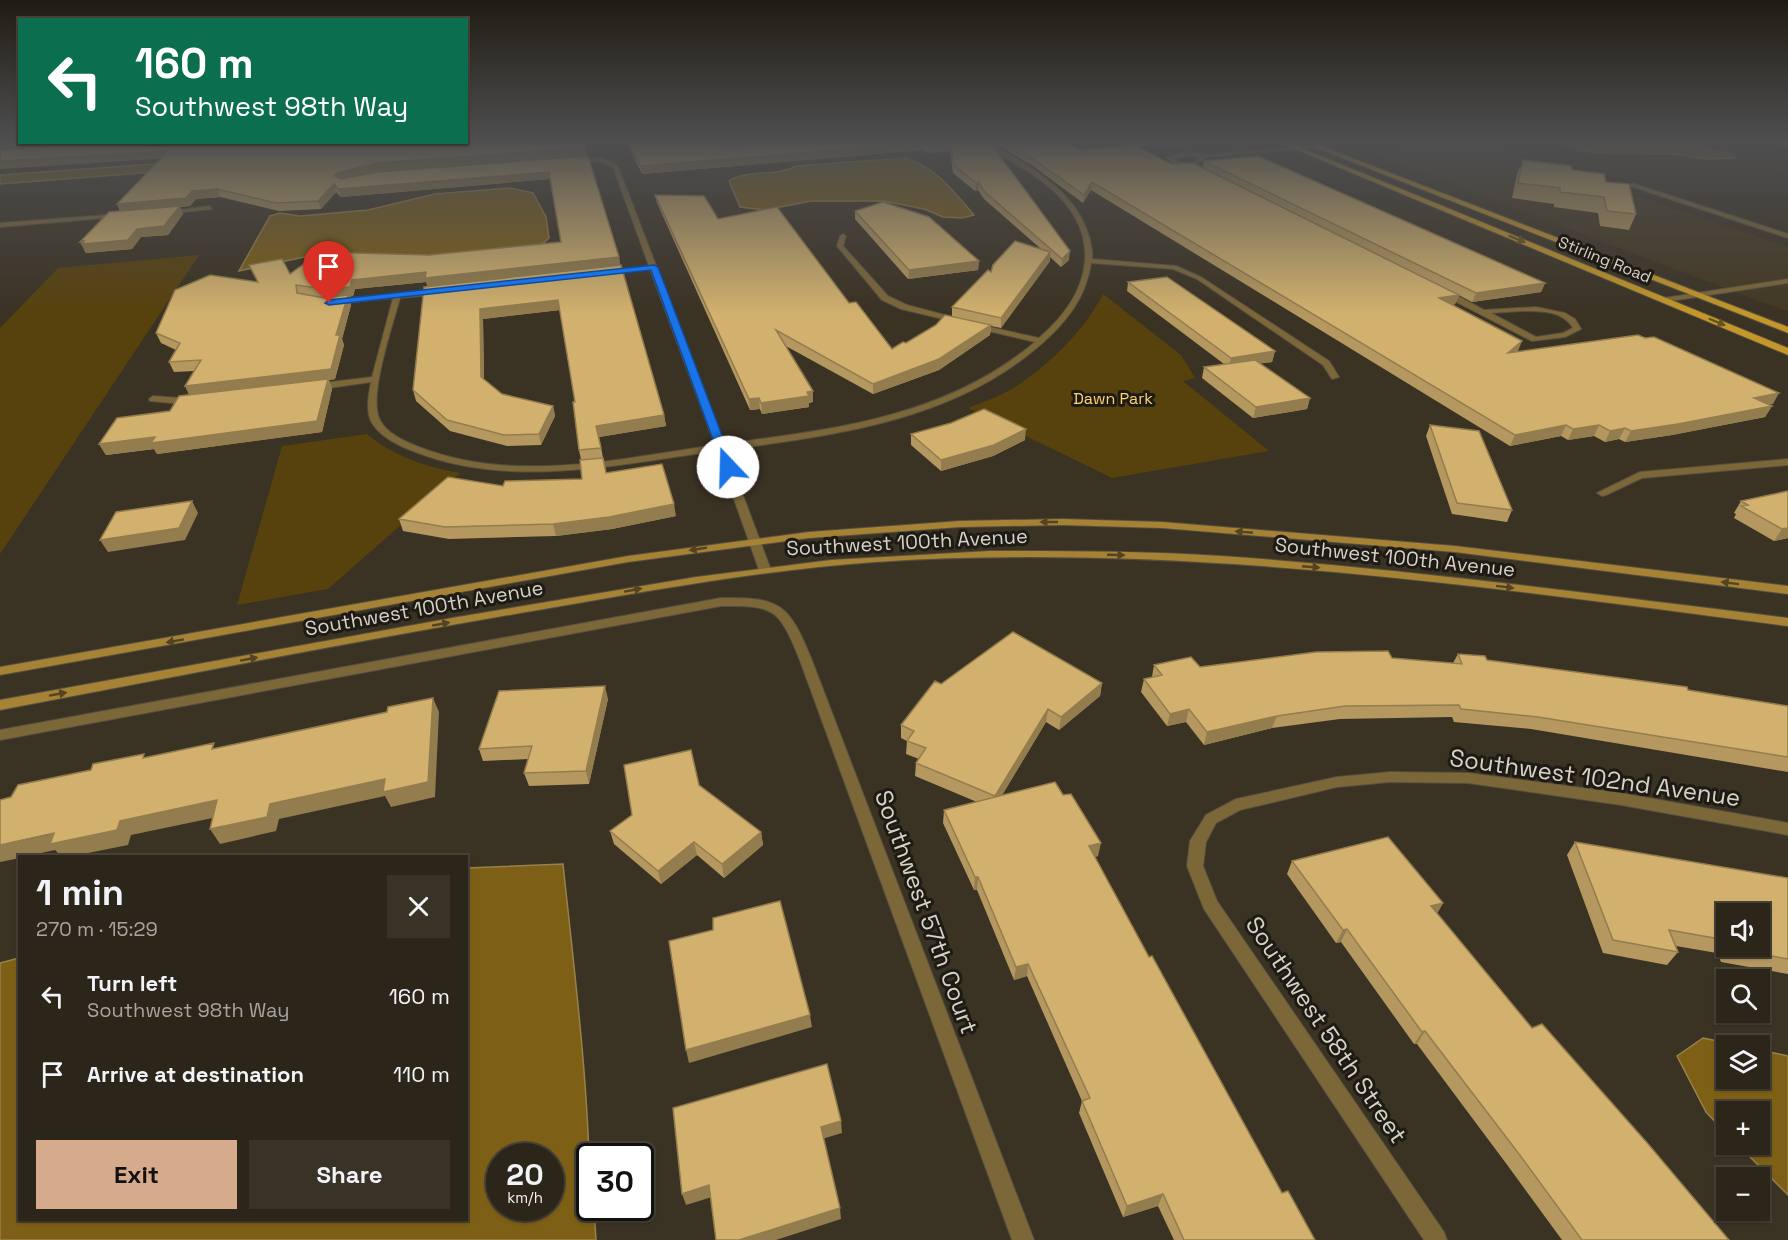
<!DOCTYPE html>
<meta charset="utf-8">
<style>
:root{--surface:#2c261a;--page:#383227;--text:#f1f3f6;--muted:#a6a5a2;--line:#484339;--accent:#d6ab8b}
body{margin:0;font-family:"Space Grotesk",sans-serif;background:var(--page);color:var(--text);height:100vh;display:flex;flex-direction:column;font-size:22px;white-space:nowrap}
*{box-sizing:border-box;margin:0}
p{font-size:20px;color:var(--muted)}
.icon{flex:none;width:33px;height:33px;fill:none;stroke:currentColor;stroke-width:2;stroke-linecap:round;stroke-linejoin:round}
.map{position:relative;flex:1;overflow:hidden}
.sheet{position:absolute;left:18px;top:855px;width:450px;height:366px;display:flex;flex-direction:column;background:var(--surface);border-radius:0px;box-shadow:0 2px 4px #0004,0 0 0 2px var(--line)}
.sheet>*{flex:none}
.banner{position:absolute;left:18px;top:18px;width:450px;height:126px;border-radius:0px;box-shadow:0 2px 4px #0004,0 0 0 2px var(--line);background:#0b6e4f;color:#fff;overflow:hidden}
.buttons{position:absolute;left:1716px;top:903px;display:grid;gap:12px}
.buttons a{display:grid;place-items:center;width:54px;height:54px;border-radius:0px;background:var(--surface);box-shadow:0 2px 4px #0004,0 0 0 2px var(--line);font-size:30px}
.speed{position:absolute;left:486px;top:1143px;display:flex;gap:12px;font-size:30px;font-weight:700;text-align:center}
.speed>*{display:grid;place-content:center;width:78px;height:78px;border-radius:50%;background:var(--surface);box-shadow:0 2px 4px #0004,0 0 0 2px var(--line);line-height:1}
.speed small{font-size:15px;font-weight:400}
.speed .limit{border:3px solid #111;border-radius:9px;background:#fff;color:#111}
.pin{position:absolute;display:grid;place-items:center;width:51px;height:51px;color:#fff;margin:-62px -26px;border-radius:50% 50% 50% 0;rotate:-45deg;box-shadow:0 0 6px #0007}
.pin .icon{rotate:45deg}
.me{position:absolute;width:66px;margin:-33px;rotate:339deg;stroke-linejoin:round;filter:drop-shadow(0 0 4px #0008)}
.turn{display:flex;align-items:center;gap:21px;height:126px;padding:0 18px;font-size:27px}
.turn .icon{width:78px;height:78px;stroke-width:2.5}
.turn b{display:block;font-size:42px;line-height:51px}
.round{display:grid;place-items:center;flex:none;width:63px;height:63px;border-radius:0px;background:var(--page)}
.head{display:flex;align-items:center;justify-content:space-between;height:102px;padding:0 18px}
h1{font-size:36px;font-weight:800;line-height:45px}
.button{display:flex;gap:12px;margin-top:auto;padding:12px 18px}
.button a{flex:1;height:69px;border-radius:0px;background:var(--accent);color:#111;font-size:24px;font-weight:800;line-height:69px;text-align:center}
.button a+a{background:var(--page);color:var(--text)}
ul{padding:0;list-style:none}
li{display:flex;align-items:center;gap:18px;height:78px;padding:0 18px}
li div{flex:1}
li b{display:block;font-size:22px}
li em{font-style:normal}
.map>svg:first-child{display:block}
.built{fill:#433822}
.green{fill:#57410d}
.water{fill:#7d5f16;stroke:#98824b;stroke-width:1.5;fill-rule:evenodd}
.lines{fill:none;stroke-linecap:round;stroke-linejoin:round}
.minor-casing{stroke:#564f41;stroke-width:2}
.secondary-casing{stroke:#564f41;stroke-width:2}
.primary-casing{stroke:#564f41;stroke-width:2}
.minor{fill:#7c6739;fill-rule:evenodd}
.secondary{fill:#a58234;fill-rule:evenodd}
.primary{fill:#c59729;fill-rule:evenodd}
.wall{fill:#b5985f;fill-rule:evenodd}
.shaded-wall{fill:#937c4d}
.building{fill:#d2b16e;stroke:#937c4d;stroke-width:1.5}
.oneway{fill:#69531d}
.oneway2{fill:#544421}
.route{fill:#1a73e8;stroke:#114b97;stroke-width:1.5}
.labels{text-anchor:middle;stroke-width:6;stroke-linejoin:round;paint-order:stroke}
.far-street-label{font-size:16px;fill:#d7d2c8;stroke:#1e1b14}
.far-park-label{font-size:16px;fill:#ffd273;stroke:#1e1b14}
.street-label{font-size:20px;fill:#d7d2c8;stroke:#1e1b14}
.near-street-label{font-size:24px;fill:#d7d2c8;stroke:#1e1b14}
</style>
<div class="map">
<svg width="1788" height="1240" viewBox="0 0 1788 1240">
<rect width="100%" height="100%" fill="#3a3223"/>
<path class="built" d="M1483,143L1587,178L1609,190L1662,204L1788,247V312L1372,154Z"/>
<path class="green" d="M199,255L0,554V328L58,268Z
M1103,294L1181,355L1195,378L1183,381L1269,451L1112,478L968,408C983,402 1001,396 1015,387C1050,364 1084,331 1103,294Z
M367,434C395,457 424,466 460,473L328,589L237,605L282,446Z"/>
<path class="water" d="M573,140L0,184V175L450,143Z
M1097,140H1206C1187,148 1117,147 1097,140Z
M1558,140H1679L1734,155L1735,158L1706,159L1675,154L1595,153L1580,150Z
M905,158C935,166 954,192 974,215L962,218L943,217L924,209L883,201H811L765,210L740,207L729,181C748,169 776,177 796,166Z
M510,188L533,193L546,217L549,238L540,246L442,257L369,254L314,255L239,271L270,216L280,213L300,216L368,210L435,194Z
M563,864C575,978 590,1093 590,1208H594L596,1240H0V963L19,958L20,1220H466L467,868ZM550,1156V1208H500V1156Z
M1703,1038L1737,1045L1726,1046V1078H1760V1050L1788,1056V1195L1738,1145L1760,1144V1112H1726V1133L1706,1112L1677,1056Z"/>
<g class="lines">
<g class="minor-casing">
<path id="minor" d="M979,140H985C1024,164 1075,188 1089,236C1091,244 1093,251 1092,259L1176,266L1201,277L1329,361L1339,377L1332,379L1323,365L1197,279L1173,269L1091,263C1086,298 1066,323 1039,346C952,421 836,435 726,450L771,570L765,573L759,570L717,451C618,464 510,490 413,451C397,445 377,435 370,419C366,408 369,393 371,382L315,390L311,387L315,384L372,377L393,298L333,304H330V300L438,290L442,292L441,294L400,298C393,324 369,394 379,418C385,433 404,441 419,447C513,484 619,459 715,445L650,269L608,274L605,272L608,270L649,266L613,167L602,162L570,160L603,158L618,166L724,444C835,429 946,417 1035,342L971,327V323L1039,338C1092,293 1105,234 1048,186C1026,168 1001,157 979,140Z
M1317,145L1319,147L1208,157L1196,164L1205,171L1203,174L1194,168L1175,164L1166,158L1187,152L1206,155ZM1187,156L1201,157L1190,165L1173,159Z
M1632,183L1788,234V238L1630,186Z
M210,206L212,209L166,214L163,212Z
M120,214L118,217L0,227V223Z
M843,234L846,236L843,246L888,296L907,305L960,319V323L901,309L882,300L837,246L840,236Z
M1788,279V283L1664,302L1660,300L1664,298Z
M1441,290H1447L1484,310L1536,307L1565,313L1575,319L1581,329L1565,337L1532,341L1441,294ZM1521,311C1539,311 1563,310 1573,328L1563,333L1536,337L1491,313Z
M153,396L193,399L197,402L193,405L150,401L149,399Z
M1788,459V465L1642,478L1606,495L1602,496L1597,493L1640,472Z
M721,598C780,597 789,604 811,658L1034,1240H1012L799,658C779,609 774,605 721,606L0,740V730Z
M1390,772L1468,773L1621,793L1788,823V835L1621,805L1468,783L1390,782L1337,787L1240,810L1216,823L1206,842L1203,866L1217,901L1444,1232L1447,1240H1424L1204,909L1187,866L1190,841L1206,815L1236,799L1337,777Z"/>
</g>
<g class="secondary-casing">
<path id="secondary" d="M1062,519L1162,522L1455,546L1788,586V594L1455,552L1162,528L1062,525L960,527L809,538L628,562L0,675V667L628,556L809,532L960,521Z
M990,551C1067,551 1144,551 1221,556C1411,569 1599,595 1788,618V626C1486,587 1182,542 876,562C764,570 654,590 544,609C362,640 181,675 0,710V700L452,618L696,577L831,560Z"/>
</g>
<g class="primary-casing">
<path id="primary" d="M1273,140H1282L1788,348V355Z
M1316,144L1788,327V333L1314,147Z"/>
</g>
<use href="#minor" class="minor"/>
<use href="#secondary" class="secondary"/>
<use href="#primary" class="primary"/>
</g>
<path class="wall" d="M625,140H986L1069,260L1061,267L1050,257V261L1001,328L991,326L990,335L939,370L873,394L784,345L813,402L809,403V407L762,414L760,409L750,410L657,203L655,195L718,219L849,303L892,349L906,343L952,316V307L991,272L1041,249L984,199L978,190L975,191L953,173L950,151L927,153L923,150L642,174Z
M990,140H1063L1080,150L1203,168L1204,161L1545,283L1541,292L1472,302L1459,295L1455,304L1453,305L1518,351L1516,352L1773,404H1768L1772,406L1765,417L1672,435L1625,442L1619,439L1605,442L1594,436L1568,440L1561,436L1510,446L1091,190L1083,203L1033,166Z
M0,150L587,155L379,171L367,174L588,156L619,257L620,265L664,415L666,426L599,437L606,473L676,516L612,529L556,536L449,539L403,531L399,519L503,486L582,479L581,460L579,450L575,402L560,310L483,319L484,379L502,394L553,406L555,416L541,445L507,446L450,431L416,401L413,390L428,286L426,282L355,289L353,296L348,297L351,305L342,339L344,345L335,379L329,380L332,389L322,432L157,454L154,449L106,455L99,444L170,411L190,395L185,386L194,371L174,372L169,362L176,350L161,343L156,333L257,281L249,265L290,274L429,255L561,242L550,179L341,197L336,192L321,209L279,211L220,197L196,199L190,206L180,207L183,214L168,235L141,237L132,249L86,253L84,250L120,211L117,204L160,159Z
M1523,160L1572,170L1606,182L1636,214L1629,230L1600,226L1598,213L1554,207V204L1512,198L1517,174Z
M855,211L979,261L978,270L908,279L855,219Z
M1128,282L1275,351L1272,362L1260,363L1310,398L1307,409L1253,418L1202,378L1204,367L1224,364L1127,291Z
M1430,425L1512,510L1507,522L1452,514L1426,436Z
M911,434L1025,440L993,456L941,471L911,445Z
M1788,491V538L1774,541L1734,518L1736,514L1734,513L1741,501Z
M1458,654L1487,660L1688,690L1788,706V772L1531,729L1454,722L1452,717L1340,719L1272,728L1204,745L1186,722L1167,726L1141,692L1144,679L1152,677L1154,665L1200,667L1392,658L1453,663Z
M1102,683L1100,696L1059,730L1046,722L1002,795L1098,856L1095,857L1149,957L1282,1193L1315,1240H1174L1158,1206L1123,1217L1079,1113L1082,1101L1027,976L1014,980L977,890H974L943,823L944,810L977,802L915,776L916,763L919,759L906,754L907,741L901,738V725L941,684Z
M608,699L589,784L529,786L524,773L528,759L483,761L479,749Z
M699,785L761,832L763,845L724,878L697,855L661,884L614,844L610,831Z
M1575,842L1788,878V974L1721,962L1717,953L1676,946L1678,952L1667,965L1603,953L1567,855ZM1726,914L1760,946H1726Z
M1292,861L1443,903L1437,913L1532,1028L1729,1240H1562L1508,1166L1417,1044H1414L1341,942L1336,943L1287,874Z"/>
<path class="shaded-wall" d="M736,140H797L723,149L720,144L722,142Z
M20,141V142H98L0,150V142Z
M923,143V150L642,174L641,166Z
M951,144L950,151L927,153V146Z
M585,148L587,155L379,171L339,181L335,176L337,173L377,163Z
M168,151L171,158L0,169V161Z
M549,172L550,179L341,197L338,189Z
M979,182L978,190L975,191L976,183Z
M1092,182L1091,190L1083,203L1084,195Z
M334,184L336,192L321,209L318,201Z
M217,189L220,197L196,199L190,206L180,207L183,214L168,235L141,237L132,249L86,253L80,242L137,229L121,212L117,204L192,191Z
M1070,251L1069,260L1061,267L1062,259Z
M1050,252V261L1001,328V318Z
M619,257L620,266L428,288L426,282L355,289L353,296L348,297L351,305L342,339L344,345L335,379L329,380L332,389L322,432L157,454L154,449L106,455L99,444L155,437L190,397L185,386L336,335L329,299L326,289L352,280L426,272Z
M979,261L978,270L908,279L909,270Z
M1545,283L1541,292L1472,302L1476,293Z
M1459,295L1455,304L1436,307L1439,298Z
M558,300L560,310L483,319L484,387L481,377L480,309Z
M991,325L990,335L939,370L873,394V384Z
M1522,341L1518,351L1504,363L1508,353Z
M1275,351L1272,362L1229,368L1231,358Z
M813,391V402L809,403V407L762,414L761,403Z
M1779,393L1773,404L1747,408L1754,398Z
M759,398L760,409L750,410L749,399Z
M1310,398L1307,409L1253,418L1256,407Z
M553,406L555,416L541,445L539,434Z
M1772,406L1765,417L1672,435L1625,442L1631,431Z
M664,415L666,426L599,437L596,426Z
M1566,425L1561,436L1510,446L1515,435Z
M1599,425L1594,436L1568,440L1573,429Z
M1625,428L1619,439L1605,442L1610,431Z
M1026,429L1025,440L993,456L941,471V460Z
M192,501L198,513L185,540L108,552L100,540Z
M674,504L676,516L612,529L556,536L553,524Z
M1788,528V538L1774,541L1782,529Z
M1102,683L1100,696L1059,730L1061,717Z
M605,686L608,699L589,784L586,771Z
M433,698L439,712L435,797L391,807L385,796L279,819L276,831L220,844L210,829L270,804Z
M1048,709L1046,722L994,809L995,796Z
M1189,709L1186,722L1167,726L1170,714Z
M1277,716L1272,728L1204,745L1207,732Z
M217,800L227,815L131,835L128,845L73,856H61L55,850L27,856H20V858L0,862V845Z
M761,832L763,845L724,878L722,864Z
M694,842L697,855L661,884L658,871Z
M1101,843L1098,856L1086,859L1089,846Z
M975,877H978L977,890H974Z
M1443,903L1436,916L1431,906Z
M1347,929L1341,942L1336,943L1343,930Z
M1028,964L1027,976L1014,980L1016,967Z
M810,1015L812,1027L689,1063L686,1050Z
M1425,1031L1417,1044H1414L1422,1032Z
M841,1121L842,1133L822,1139L821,1127Z
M709,1185L712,1197L686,1205L682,1194Z
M1163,1194L1158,1206L1123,1217L1127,1206Z
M840,1208L841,1219L776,1240H739Z"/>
<path class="building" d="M0,140H20V141L0,142Z
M466,140H583L585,148L377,163L337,173L335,176L341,179L377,172L588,156L619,257L425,278L426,272L352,280L350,287L326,289L296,285L297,293L325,298L348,295L336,335H340L331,369L185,386L201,360L169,362L180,343L156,333L175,290L210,275L258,282L249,265L282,259L290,274L320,252L429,255L561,242L549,172L338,189L334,184L318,201L276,203L217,189L192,191L186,198L117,204L168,151L0,161V150L94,142H466Z
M627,140H736L722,142L720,144L726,148L794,140H986L991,144L1070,251L1062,259L984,191L979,182L976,183L954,165L951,144L927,146L923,143L641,166Z
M1002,140H1063L1080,150L1135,145L1171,164L1193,163L1459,295L1439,298L1522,341L1508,353L1638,335L1645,338L1654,337L1779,393L1754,398L1772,406L1678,424L1631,431L1625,428L1610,431L1599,425L1573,429L1566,425L1515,435L1092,182L1084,195L1033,159Z
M1258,156L1545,283L1476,293L1204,161Z
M1523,160L1571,166L1572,170L1604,174L1606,182L1629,184L1636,214L1607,211L1604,197L1560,192V188L1518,183Z
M655,195L704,196L718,219L777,207L849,303L856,302L892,349L903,342L906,343L936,325L945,315L991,325L939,359L873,384L776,330L813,391L807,392L809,396L761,403L759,398L749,399Z
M883,202L929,217L979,261L909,270L855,211Z
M180,206L164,226L137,229L128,240L82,244L84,241L80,242L109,212Z
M1015,241L1050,252L1001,318L952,307L988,270L991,272L993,265Z
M621,265L664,415L596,426L601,448L579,450L573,402H575L558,300L480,309L481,377L502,394L553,406L539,434L504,435L447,420L413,390L424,287Z
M1167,277L1275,351L1231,358L1128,282Z
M1255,360L1310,398L1256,407L1204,367Z
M328,379L317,421L151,443L155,437L99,444L117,418L170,411L179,396Z
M984,409L1026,429L994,445L941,460L911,434L951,423Z
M1430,425L1479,431L1512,510L1457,503Z
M603,458L606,473L662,464L674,504L609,517L553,524L445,527L399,519L448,477L503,486L505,481L582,479L580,460Z
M1788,491V528L1782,529L1741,506L1748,505L1741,501Z
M192,501L179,528L100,540L116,512Z
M1013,632L1102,683L1061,717L1048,709L995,796L916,763L926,748L907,741L914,731L901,725L935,681L941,684Z
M1388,651L1392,658L1462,664L1458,654L1485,656L1487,660L1687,687L1688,690L1788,706V757L1538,717L1461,709L1459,705L1345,706L1277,716L1207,732L1189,709L1170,714L1144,679L1162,675L1154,665L1191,657L1200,667L1316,652Z
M605,686L586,771L524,773L532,746L479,749L499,691Z
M433,698L428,782L383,792L385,779L270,804L267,817L210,829L217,800L120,821L117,830L50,844L54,833L0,845V800L11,797L18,785L91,770L93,764L144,754L143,758L214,743L212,749L387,712L388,707Z
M691,750L699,785L761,832L722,864L694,842L658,871L610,831L632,815L624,765Z
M1055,782L1063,795L1071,794L1101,843L1089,846L1149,957L1152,956L1282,1193L1288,1191L1315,1240H1184L1163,1194L1127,1206L1082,1101L1090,1098L1028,964L1016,967L978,877H975L944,810Z
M1388,837L1443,903L1431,906L1532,1028L1542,1024L1649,1145L1729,1240H1582L1519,1154L1425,1031L1422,1032L1347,929L1343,930L1292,861Z
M1575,842L1788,878V959L1733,949L1732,946H1760V914H1726V940L1669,930L1678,952L1613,940Z
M780,901L810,1015L686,1050L669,941L713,930V918Z
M827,1064L841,1121L821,1127L840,1208L739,1240H716L709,1185L682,1194L673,1108Z"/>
<defs><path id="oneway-solid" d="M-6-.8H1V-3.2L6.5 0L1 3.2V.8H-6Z" transform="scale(1.5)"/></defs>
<g class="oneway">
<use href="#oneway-solid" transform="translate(1517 239) rotate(22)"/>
<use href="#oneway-solid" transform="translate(1717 322) rotate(23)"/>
</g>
<g class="oneway2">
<use href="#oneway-solid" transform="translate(1049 522) rotate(180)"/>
<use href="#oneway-solid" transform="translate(1244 532) rotate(-175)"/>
<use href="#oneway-solid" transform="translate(698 549) rotate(171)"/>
<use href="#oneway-solid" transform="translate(1116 555) rotate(2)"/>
<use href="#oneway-solid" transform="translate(1311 567) rotate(5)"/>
<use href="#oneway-solid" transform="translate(1730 583) rotate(-173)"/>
<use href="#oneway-solid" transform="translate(1505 587) rotate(7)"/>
<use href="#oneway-solid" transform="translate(633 590) rotate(-10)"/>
<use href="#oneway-solid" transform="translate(441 624) rotate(-10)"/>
<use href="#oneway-solid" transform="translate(175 641) rotate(170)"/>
<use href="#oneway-solid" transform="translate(249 659) rotate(-10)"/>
<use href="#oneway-solid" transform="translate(58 694) rotate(-10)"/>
</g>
<linearGradient id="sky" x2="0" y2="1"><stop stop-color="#201c13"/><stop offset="0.45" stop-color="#4f4f50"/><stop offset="1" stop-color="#4f4f50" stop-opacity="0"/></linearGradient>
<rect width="1788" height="314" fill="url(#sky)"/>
<path class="route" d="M654,265L658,267L734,467L732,469L728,470L723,467L651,270L329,305L325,303L329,300Z"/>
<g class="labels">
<g class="far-street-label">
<text transform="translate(1605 259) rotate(22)" y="6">Stirling Road</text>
</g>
<g class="far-park-label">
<text x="1113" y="404">Dawn Park</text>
</g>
<g class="street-label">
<text transform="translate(907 542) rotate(-3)" y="7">Southwest 100th Avenue</text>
<text transform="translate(1395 557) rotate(6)" y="7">Southwest 100th Avenue</text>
<text transform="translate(424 608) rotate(-10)" y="7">Southwest 100th Avenue</text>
</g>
<g class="near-street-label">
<text transform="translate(1595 778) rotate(8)" y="8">Southwest 102nd Avenue</text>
<text transform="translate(926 912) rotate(70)" y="8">Southwest 57th Court</text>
<text transform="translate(1326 1030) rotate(56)" y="8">Southwest 58th Street</text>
</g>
</g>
</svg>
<div class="buttons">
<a><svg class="icon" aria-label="sound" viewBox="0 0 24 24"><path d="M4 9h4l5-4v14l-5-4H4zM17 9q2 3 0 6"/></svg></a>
<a><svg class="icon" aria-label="search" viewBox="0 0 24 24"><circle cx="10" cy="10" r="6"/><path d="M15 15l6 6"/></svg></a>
<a><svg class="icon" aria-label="layers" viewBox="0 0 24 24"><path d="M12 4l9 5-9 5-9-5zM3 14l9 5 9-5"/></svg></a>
<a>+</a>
<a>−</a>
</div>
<div class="speed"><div>20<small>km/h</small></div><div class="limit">30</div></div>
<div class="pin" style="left:329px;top:303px;background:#d93025"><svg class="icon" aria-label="arrive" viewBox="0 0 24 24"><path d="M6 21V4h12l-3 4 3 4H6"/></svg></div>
<svg class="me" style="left:728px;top:467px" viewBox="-20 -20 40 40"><circle r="19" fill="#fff"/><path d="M0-13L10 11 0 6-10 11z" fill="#1a73e8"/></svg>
<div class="banner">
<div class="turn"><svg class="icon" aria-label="left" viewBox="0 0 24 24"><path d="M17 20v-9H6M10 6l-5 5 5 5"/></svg><div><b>160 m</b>Southwest 98th Way</div></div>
</div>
<section class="sheet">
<div class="head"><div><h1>1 min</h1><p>270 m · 15:29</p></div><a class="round"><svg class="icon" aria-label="close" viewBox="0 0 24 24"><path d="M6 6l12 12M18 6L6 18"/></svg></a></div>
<ul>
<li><svg class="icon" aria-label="left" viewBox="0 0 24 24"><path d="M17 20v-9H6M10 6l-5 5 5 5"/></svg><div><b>Turn left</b><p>Southwest 98th Way</p></div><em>160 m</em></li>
<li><svg class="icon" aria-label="arrive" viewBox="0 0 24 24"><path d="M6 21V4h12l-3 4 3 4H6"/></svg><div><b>Arrive at destination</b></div><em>110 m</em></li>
</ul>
<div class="button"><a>Exit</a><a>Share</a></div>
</section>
</div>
